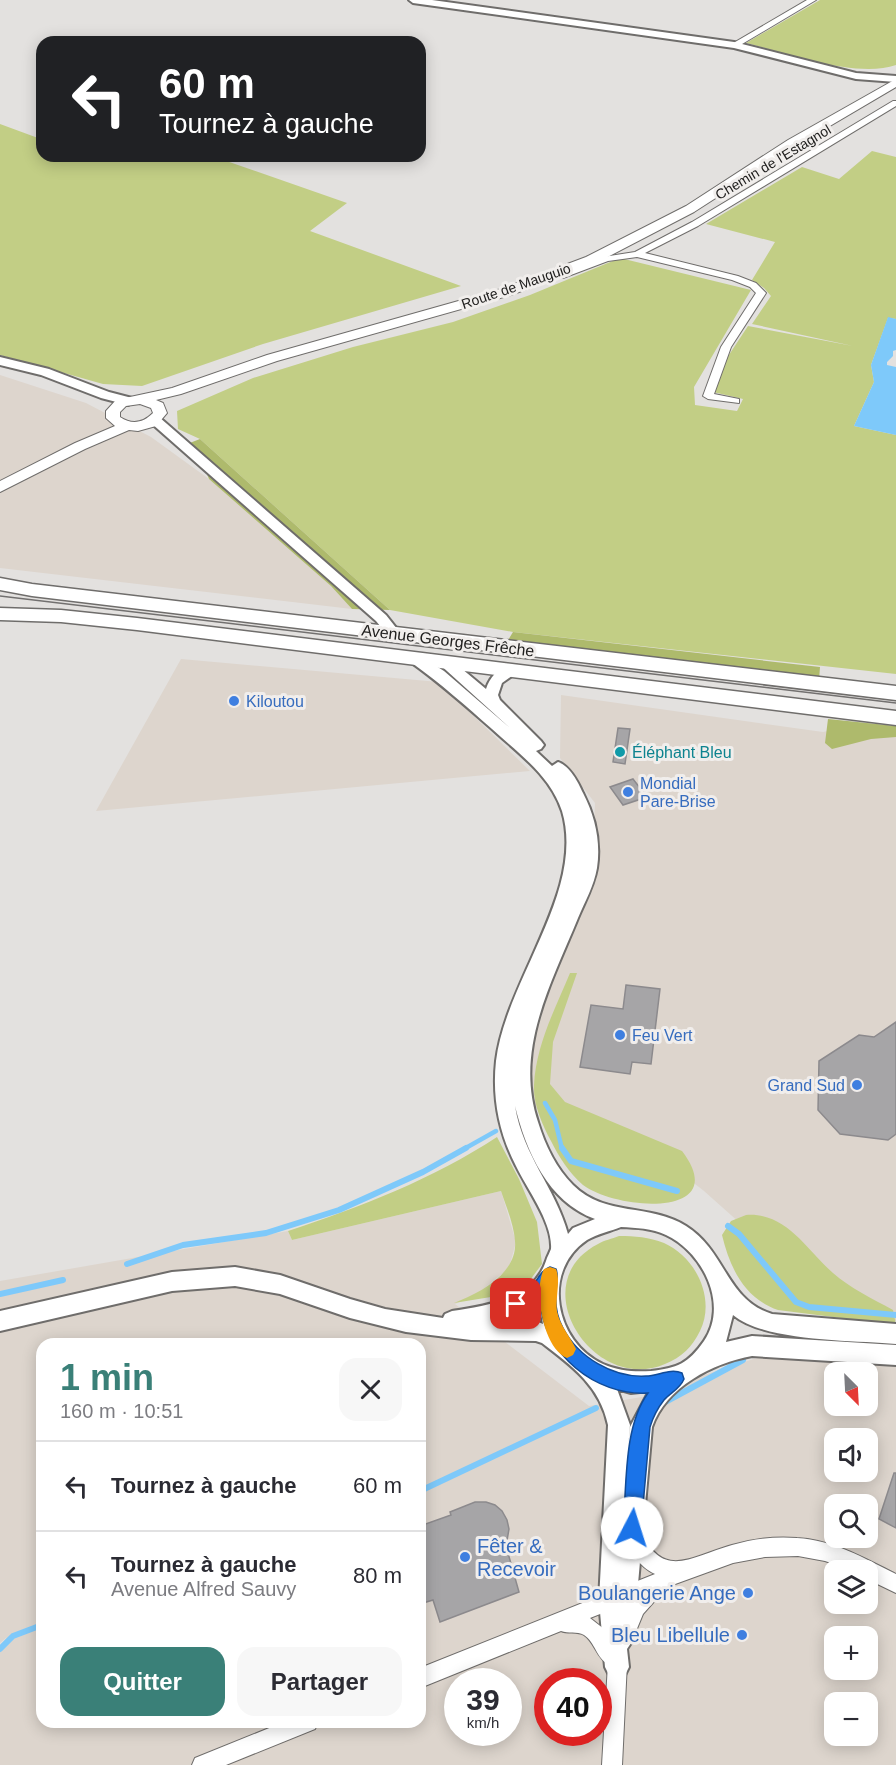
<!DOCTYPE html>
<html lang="fr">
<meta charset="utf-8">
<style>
:root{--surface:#fff;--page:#f7f7f7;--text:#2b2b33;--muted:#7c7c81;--line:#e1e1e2;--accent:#3a8078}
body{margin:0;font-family:Helvetica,sans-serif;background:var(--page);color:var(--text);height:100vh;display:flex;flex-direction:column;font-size:22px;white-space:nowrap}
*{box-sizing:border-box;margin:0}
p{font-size:20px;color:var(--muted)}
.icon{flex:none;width:33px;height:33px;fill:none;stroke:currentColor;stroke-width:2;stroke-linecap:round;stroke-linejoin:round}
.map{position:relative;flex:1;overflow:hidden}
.panel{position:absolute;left:36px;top:1338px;width:390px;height:390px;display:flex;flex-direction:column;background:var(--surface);border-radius:18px;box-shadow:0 3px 15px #0003}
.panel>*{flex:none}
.hud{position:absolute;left:36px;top:36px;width:390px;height:126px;border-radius:18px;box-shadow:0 3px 15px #0003;background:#202124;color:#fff;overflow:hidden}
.needle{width:39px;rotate:156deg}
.buttons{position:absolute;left:824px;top:1362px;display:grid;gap:12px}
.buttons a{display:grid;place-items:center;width:54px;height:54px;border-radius:12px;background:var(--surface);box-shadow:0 3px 15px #0003;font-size:30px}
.speed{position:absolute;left:444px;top:1668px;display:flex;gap:12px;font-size:30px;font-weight:700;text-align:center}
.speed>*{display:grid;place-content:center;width:78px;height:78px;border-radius:50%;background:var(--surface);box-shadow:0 3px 15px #0003;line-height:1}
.speed small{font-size:15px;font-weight:400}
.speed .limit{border:9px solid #d22;background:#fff;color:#111}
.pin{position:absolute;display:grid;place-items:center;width:51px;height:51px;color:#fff;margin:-26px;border-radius:12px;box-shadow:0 3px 9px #0006}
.me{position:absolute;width:66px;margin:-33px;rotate:5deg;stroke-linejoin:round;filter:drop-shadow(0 0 4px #0008)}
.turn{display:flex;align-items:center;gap:21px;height:126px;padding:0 24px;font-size:27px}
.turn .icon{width:78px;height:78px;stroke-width:2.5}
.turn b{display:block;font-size:42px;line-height:51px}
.round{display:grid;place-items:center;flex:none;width:63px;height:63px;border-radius:18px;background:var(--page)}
.headline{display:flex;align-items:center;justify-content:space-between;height:102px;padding:0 24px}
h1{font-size:36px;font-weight:600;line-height:45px;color:var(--accent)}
.action{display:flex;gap:12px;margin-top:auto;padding:12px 24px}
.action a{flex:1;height:69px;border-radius:18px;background:var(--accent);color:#fff;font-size:24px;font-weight:600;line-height:69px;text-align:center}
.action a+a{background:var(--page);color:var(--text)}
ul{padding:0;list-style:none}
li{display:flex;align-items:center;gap:18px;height:90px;padding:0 24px;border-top:2px solid var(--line)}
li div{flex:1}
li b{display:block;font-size:22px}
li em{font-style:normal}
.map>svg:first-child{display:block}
.built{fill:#ddd5cd;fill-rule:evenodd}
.green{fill:#c2ce85}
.forest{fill:#aeba6c}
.water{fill:#7ec9fa}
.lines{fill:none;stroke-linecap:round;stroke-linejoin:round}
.stream-far1{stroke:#7ec9fa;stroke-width:4.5}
.stream{stroke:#7ec9fa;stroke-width:6}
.building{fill:#a6a5a7;stroke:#8c8a8d;stroke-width:1.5}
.minor-casing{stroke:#6f6d6b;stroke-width:2}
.tertiary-casing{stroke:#6f6d6b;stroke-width:4}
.secondary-casing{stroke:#6f6d6b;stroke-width:2}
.primary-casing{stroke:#6f6d6b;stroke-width:3}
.minor{fill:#fff;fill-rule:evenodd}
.tertiary{fill:#fff;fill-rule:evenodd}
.secondary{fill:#fff;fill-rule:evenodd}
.primary{fill:#fff;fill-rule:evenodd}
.tram{stroke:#72706f;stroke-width:1.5}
.route{fill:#1a73e8;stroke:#114b97;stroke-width:1.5}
.slow{fill:#f59e0b}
.shop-dot{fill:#3f7fe0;stroke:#f1eeec;stroke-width:2}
.culture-dot{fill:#0f9aa8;stroke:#f1eeec;stroke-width:2}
.labels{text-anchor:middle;stroke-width:6;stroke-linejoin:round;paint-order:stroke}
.far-street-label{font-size:14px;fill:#21201f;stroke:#f1eeec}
.street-label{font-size:16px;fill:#21201f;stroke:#f1eeec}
.shop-label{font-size:16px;fill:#366cbe;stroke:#f1eeec;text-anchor:start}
.culture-label{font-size:16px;fill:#0d838f;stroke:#f1eeec;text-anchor:start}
.near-shop-label{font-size:20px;fill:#366cbe;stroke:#f1eeec;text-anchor:end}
</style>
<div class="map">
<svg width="896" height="1765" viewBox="0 0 896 1765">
<rect width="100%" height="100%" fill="#e3e1df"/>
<path class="built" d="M0,375L86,403L151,437L209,479L331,586L352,609L0,568Z
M181,659L439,682L530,771L96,811Z
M561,695L823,732L862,723L896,727V1321L840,1312L704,1191L663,1159L526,1104V1043L592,875L595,803L560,758Z
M501,1191L516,1242L509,1268L476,1295L455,1304L589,1406L665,1393L701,1376L763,1356L896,1365V1765H0V1646L7,1637L0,1643V1281L288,1231L292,1240ZM42,1344H420V1722H42ZM834,1372H867V1406H834ZM834,1438H867V1472H834ZM834,1504H867V1538H834ZM834,1570H867V1604H834ZM834,1636H867V1670H834ZM458,1682H508V1732H458ZM548,1682H598V1732H548ZM834,1702H867V1736H834Z"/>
<path class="green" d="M820,0H896V65C857,79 786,53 746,43Z
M0,124L38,138L42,137V156H212L347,203L310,231L461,286L263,344L142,386L103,384L0,355Z
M872,151L896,157V319L888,318L871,365L874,382L854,426L896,435V674L513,632L390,610L200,439L178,429L177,411L253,378L353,347L453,322L530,295L620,258L751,290L694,387L695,405L737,411L743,399L713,392L719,370L748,326L853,346L752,324L771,296L764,288L752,280L775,242L706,224L802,167L839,179Z
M570,973H577L553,1042L550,1084L565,1102L682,1151C733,1218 618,1211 583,1185C569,1173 559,1157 551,1141C542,1124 533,1104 534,1085C536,1045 555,1009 570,973Z
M497,1137L519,1179L537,1222L542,1264L530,1280L497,1296L454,1303C480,1293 518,1273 515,1241C514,1225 506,1206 501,1191L292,1240L288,1231C361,1207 433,1179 497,1137Z
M746,1215C786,1212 806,1249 833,1273C850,1288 873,1299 893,1310L896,1325L778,1310C744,1298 730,1268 722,1235L731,1221Z
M619,1236C635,1236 649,1237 664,1243C696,1257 716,1299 700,1331C692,1347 682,1357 665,1364C593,1395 522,1283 598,1244C604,1240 612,1239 619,1236Z"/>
<path class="forest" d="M200,439L390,610L352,609L331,586L209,479L203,465L182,446Z
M513,632L820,667L819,680L507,642Z
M828,719L896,726V737L871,739L832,749L825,743Z"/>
<path class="water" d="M888,317L896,319V350L893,351V356L887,362V365L896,367V435L854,426L874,382L871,365Z"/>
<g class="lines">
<path class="stream-far1" d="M545,1103L555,1120L562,1149
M464,1149L496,1131"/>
<path class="stream" d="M562,1148L571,1161L677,1191
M728,1226L739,1234L796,1302L809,1307L896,1315
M127,1264L183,1245L266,1233L339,1210L423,1172L466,1148
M0,1294L63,1280
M667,1401L743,1360
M420,1491L596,1408
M0,1649L13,1636L42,1625"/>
</g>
<path class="building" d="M618,728L630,729L625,764L613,762Z
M633,779L647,797L623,805L610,787Z
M626,985L660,989L651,1064L632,1062L630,1074L580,1067L591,1005L623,1009Z
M896,1022V1134L888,1140L840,1134L818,1110L819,1061L859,1035L874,1037Z
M894,1473H896V1528L879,1519Z
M475,1502H486L495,1505L502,1511L507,1520L509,1529L506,1546L519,1592L440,1622L433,1600L420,1604V1526L451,1515L450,1512Z"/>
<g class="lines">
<g class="minor-casing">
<path id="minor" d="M807,0H816L737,47L730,45Z
M893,101H896V106L698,226L645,253L738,276L756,283L766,293L731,347L714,394L739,399V403L708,399L703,396L721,347L756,293L750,287L732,280L637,257L608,261L563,278L558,275L603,257L635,252L692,222Z
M634,1526L640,1529C662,1582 692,1556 732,1545C753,1539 775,1536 797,1538C833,1540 864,1558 896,1574V1593L867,1579V1570H851L825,1561L798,1556L765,1557L733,1563L667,1587L643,1614L636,1631L629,1633L622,1631L620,1624L628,1603L590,1618L604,1629L627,1662L622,1765H602L608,1664C597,1659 595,1642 584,1635C577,1631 568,1634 561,1631L420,1688V1668L655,1574C638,1566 631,1552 625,1535L628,1529Z
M284,1722H318L315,1729L226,1765H192L195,1758Z"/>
</g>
<g class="tertiary-casing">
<path id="tertiary" d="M409,0H432L734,42L856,73L896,76V82L856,79L734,48L413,3Z
M0,357L49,369L109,392L132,398L134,401L128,405L101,398L41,375L0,365Z
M155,416L159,417L386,615L401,634L399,637H389L376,621L151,423L149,420Z
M417,654L444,671L510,728L437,662L439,658H449L486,689C490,676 503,662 518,666L520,670L502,683L498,695L500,700L541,741L544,745L541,749L536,751L552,766L558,762C570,766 578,782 583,793C595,816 601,842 597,868C594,886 585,901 578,918C551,984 514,1050 538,1122C545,1145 556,1168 573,1185C605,1217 650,1203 686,1226C726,1251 726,1300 772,1314L896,1324V1344C853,1340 765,1342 733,1315L726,1342L752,1336L896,1345V1365L752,1356C713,1363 666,1387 652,1427L633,1640L627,1649L629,1667L625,1675L617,1679L609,1675L605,1667L599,1601L608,1425C600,1386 572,1366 542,1343L536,1341L471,1340L406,1332L350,1318L280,1294L235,1286L172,1291L0,1331V1311L172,1272L235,1267L280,1275L350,1299L385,1309L443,1318L445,1314L452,1311C488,1305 533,1300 546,1261C547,1257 550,1252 551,1249C553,1223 527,1189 516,1166C499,1133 492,1098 496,1061C506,979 586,891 562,811C550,775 519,754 492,729C466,706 440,683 412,663L410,659L412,655ZM515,1106C526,1151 548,1202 595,1219L573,1228L568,1234C555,1187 523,1156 515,1106ZM621,1227C636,1228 652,1228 666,1235C703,1252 729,1305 704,1341C688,1364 677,1368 651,1371C634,1372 619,1371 603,1364C555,1342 541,1271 587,1240C597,1234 611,1231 621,1227ZM539,1303L543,1324L536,1321H497L526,1311ZM617,1389L631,1393L649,1391L630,1427L628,1449L630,1425Z"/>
</g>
<g class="secondary-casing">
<path id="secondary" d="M896,79V87L796,146L694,212L596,263L511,295L277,361L181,394L156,400L163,403L167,413L156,426L138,431L129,430L85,449L0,492V481L75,443L115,426L106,418V411L116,400L172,388L267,355L501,289L586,257L686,206L788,140ZM140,404L151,408L153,413C143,423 132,425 120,417V412L126,406Z"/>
</g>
<g class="primary-casing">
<path id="primary" d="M0,578L32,584L896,686V700L32,596L0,590Z
M0,608L61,610L137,618L896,711V725L137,630L61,622L0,620Z"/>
</g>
<use href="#minor" class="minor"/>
<use href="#tertiary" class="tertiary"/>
<use href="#secondary" class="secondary"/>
<use href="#primary" class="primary"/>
<path class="tram" d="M0,596L896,703"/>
</g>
<path class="route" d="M550,1267L556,1269C559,1277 556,1283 556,1292C555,1303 557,1317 563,1328C578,1357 613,1378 646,1376C658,1376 670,1368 682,1373L684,1379C680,1389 670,1393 664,1400C657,1409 653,1417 650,1427L641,1528L639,1535L632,1538L626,1535L623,1528C627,1487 623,1427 648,1393C595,1396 544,1354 540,1301L516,1312L510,1310L508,1304C512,1295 521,1295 529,1289C537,1283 539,1271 550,1267Z"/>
<path class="slow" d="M550,1267L556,1269C561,1281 555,1298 557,1311C560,1326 570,1336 576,1349L573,1355L567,1358C543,1348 533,1290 544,1269Z"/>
<g class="shop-dot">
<circle cx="234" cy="701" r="6"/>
<circle cx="628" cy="792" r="6"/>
<circle cx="620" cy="1035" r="6"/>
<circle cx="857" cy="1085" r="6"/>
<circle cx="465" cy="1557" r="6"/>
<circle cx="748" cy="1593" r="6"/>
<circle cx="742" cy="1635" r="6"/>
</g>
<circle class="culture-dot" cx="620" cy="752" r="6"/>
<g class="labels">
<g class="far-street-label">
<text transform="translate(773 162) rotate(-31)" y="5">Chemin de l'Estagnol</text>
<text transform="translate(516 286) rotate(-19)" y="5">Route de Mauguio</text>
</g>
<g class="street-label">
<text transform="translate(448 640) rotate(7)" y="6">Avenue Georges Frêche</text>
</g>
<g class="shop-label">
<text x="246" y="707">Kiloutou</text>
<text x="640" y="789">Mondial<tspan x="640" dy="18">Pare-Brise</tspan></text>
<text x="632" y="1041">Feu Vert</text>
<text x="845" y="1091" text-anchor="end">Grand Sud</text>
</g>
<g class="culture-label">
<text x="632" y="758">Éléphant Bleu</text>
</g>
<g class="near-shop-label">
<text x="477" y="1553" text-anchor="start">Fêter &amp;<tspan x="477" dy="23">Recevoir</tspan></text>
<text x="736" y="1600">Boulangerie Ange</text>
<text x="730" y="1642">Bleu Libellule</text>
</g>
</g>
</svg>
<div class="buttons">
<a><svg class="needle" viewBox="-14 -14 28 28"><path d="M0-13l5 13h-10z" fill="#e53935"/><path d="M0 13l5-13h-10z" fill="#7c7c81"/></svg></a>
<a><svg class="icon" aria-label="sound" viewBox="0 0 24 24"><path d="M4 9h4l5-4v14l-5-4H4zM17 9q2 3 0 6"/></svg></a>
<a><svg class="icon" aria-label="search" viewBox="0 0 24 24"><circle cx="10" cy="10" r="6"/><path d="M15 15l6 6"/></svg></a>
<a><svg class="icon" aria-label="layers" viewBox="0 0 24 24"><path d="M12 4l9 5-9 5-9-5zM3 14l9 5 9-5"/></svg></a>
<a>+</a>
<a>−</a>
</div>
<div class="speed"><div>39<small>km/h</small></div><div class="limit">40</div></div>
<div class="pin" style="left:516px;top:1304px;background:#d93025"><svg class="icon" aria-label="arrive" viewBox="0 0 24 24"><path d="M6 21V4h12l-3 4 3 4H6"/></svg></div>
<svg class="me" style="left:632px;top:1528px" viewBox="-20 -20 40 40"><circle r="19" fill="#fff"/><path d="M0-13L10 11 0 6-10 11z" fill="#1a73e8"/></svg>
<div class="hud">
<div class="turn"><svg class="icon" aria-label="left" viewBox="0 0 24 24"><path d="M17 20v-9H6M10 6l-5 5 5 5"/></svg><div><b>60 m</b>Tournez à gauche</div></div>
</div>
<section class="panel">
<div class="headline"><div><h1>1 min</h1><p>160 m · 10:51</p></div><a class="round"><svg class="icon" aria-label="close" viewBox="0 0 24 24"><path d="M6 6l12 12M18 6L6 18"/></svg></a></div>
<ul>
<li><svg class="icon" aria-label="left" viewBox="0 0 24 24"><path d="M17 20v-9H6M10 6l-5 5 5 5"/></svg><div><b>Tournez à gauche</b></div><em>60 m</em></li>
<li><svg class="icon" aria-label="left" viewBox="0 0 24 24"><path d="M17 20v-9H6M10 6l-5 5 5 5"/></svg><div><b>Tournez à gauche</b><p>Avenue Alfred Sauvy</p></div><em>80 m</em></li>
</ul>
<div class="action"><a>Quitter</a><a>Partager</a></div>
</section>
</div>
